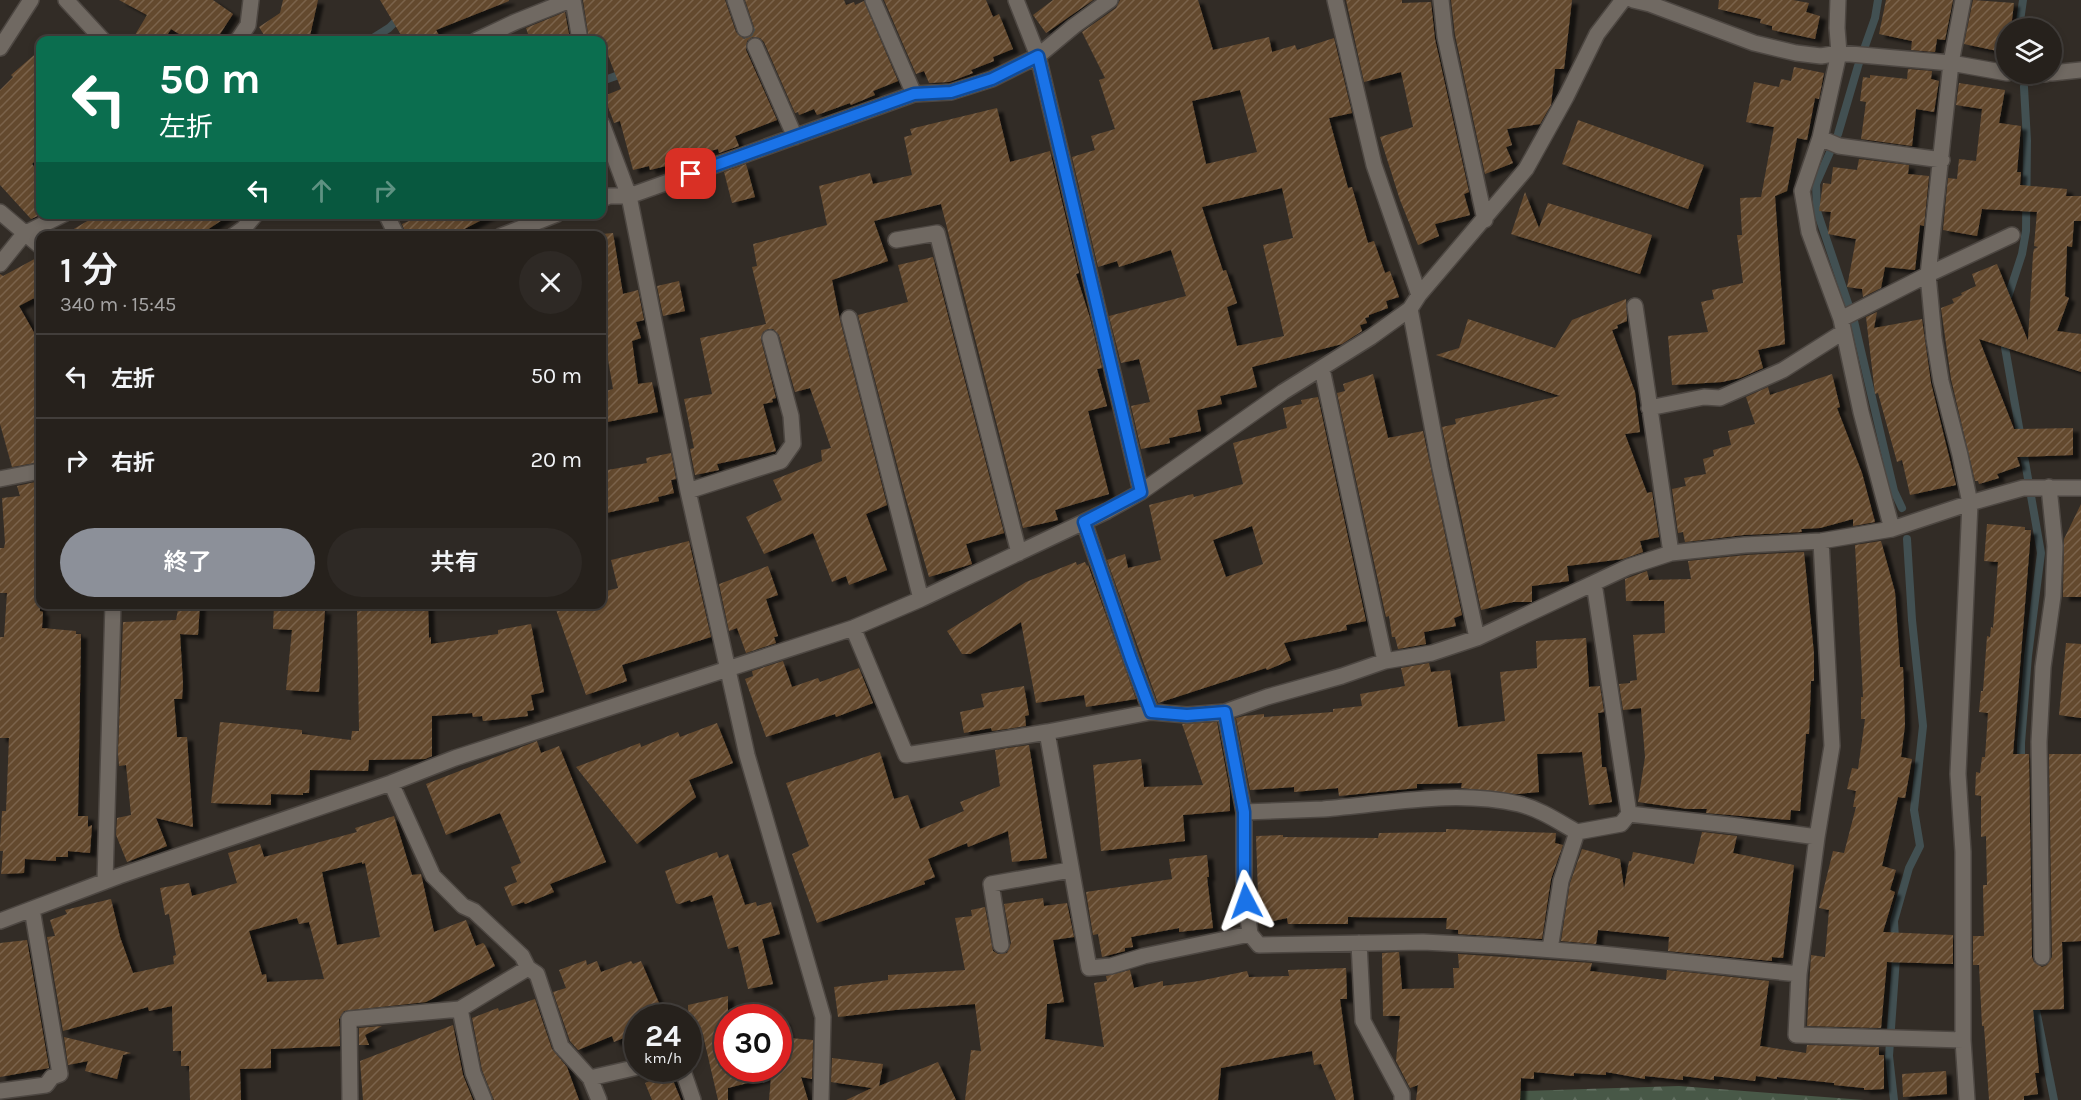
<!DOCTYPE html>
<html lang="ja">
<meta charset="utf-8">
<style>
:root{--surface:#26211c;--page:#2e2925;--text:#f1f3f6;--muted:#a4a3a3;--line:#423e3b;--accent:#8c9099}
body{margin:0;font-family:Karla,"Noto Sans JP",sans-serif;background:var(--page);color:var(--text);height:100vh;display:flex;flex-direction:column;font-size:22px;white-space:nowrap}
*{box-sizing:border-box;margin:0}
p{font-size:20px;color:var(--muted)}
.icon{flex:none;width:33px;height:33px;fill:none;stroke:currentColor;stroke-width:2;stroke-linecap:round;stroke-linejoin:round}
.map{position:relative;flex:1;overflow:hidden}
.side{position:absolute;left:36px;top:231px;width:570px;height:378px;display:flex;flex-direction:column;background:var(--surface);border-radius:12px;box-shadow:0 3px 9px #0003,0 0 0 2px var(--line)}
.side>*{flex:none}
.hud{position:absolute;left:36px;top:36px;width:570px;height:183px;border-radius:12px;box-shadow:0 3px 9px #0003,0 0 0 2px var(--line);background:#0b6e4f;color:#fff;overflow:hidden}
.buttons{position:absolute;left:1996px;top:18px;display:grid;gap:12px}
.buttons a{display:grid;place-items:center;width:66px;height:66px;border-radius:50%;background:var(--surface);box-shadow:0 3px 9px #0003,0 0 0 2px var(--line);font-size:30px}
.speed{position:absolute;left:624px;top:1004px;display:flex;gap:12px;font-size:30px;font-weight:700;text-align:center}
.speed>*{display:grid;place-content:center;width:78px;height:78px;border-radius:50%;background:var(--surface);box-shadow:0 3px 9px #0003,0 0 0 2px var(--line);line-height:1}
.speed small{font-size:15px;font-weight:400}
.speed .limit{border:9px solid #d22;background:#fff;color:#111}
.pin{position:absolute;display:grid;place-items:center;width:51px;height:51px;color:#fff;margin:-26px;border-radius:12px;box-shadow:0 3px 9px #0006}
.me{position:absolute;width:66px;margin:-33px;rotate:356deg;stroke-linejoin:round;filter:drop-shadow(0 0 4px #0008)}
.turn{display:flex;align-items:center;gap:21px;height:126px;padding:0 24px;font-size:27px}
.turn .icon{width:78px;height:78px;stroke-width:2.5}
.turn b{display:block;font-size:42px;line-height:51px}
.lanes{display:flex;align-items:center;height:57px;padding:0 24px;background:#0003;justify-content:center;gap:30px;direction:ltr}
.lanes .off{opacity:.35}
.round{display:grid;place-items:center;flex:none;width:63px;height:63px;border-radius:32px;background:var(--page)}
.headline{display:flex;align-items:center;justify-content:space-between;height:102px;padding:0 24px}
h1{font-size:36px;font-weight:600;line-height:45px}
.button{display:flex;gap:12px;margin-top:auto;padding:12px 24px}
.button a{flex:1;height:69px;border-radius:36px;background:var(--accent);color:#fff;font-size:24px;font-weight:600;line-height:69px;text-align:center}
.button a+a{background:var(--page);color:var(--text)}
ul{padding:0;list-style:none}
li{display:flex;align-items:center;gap:18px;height:84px;padding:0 24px;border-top:2px solid var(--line)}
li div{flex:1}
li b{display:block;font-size:22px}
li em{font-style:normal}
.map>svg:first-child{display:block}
.forest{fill:url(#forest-firs)}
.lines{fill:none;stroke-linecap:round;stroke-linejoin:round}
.stream{stroke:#425052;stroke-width:8}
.building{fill:url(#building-hatch);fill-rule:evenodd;filter:url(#shadow)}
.minor-casing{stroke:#4d4742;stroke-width:18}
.minor{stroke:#706962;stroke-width:15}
.route-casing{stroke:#114b97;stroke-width:15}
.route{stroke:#1a73e8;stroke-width:10}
</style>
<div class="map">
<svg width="2081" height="1100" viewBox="0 0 2081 1100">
<defs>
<pattern id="forest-firs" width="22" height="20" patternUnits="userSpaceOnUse" patternTransform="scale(1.5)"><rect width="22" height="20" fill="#485847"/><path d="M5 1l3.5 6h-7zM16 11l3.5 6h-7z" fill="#626f61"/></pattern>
<pattern id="building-hatch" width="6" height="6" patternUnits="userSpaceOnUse" patternTransform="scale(1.5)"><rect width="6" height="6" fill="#64492e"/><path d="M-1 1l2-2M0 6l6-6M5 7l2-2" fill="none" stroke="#7a634b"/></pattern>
<filter id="shadow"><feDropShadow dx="6" dy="4" stdDeviation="1.5" flood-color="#0009"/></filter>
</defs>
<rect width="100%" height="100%" fill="#322c26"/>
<path class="forest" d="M1679,1086L1864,1100H1481L1490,1092Z"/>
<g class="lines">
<path class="stream" d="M1878,0L1875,18L1858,66L1838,134L1816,184L1817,211L1854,321L1894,491L1902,508
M2019,28L2023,0
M370,40L389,28L400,17
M734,43L762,27
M602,81L627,72
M2006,303L2022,254L2026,231L2027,141L2024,87
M2003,336L2041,553L2028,656L2021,743V763
M2034,1000L2054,1100
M1894,1100L1889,1056L1896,958L1894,921L1909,868L1920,846L1914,810L1923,726L1912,620L1907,539"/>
</g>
<path class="building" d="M119,0H213L233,14L216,40H189L171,29L164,40H132L147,15Z
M283,0H318L309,40H267L259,27L280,13Z
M380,0H509V1L436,30L442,40H404Z
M583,0H725L736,32L744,39L752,36L755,30L745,0H844L846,5L854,2L855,5L864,1L898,81L873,91L875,95L851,105L850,103L817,115L814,109L799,115L798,112L795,113L764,42L760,38L752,37L747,41L746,50L777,120L735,136L739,146L719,153L718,149L672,160L674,164L650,170L649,166L633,170L620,121L614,123L604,96L621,89L602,40H589Z
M884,0H986L993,17L999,14L1013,49L993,57L994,61L971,70L973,73L949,82L929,83L924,71L916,74Z
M1053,0H1093L1046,33L1033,15Z
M1120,0H1198L1213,50L1269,37L1272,52L1295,45L1297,50L1334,38L1352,113L1329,118L1348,188L1352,187L1368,243L1374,241L1385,273L1390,271L1399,297L1386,301L1388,308L1369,315V317L1365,318L1367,323L1360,325L1362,331L1342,344L1252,367L1257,387L1220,396L1222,404L1197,410L1201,431L1169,438L1170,443L1141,449L1131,406L1150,402L1139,359L1121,363L1109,316L1186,296L1171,250L1119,267L1117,261L1098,267L1072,157L1095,150L1091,136L1115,129L1099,80L1105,78L1082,32L1116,8ZM1240,90L1257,152L1206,164L1192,101ZM1282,188L1293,238L1263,245L1284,336L1237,346L1227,307L1237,303L1226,270L1223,271L1202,207Z
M1346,0H1402V3L1431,2L1435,39L1469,192L1464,194L1470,215L1435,224L1439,236L1418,245L1400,200L1380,137L1413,127L1401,72L1364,82Z
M1451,0H1572L1564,69H1555L1551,105L1540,124L1507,129L1512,145L1506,147L1513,163L1485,174L1455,35Z
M1719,0H1793L1809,3L1806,12L1820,16L1815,39L1772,30V26L1760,23L1761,19L1718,9Z
M1886,0H1953L1945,40L1937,39L1935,52L1911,50L1912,41L1879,34Z
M1973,0L2014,3L2011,28H2007V53L1964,44Z
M565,12L570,40H530L526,28Z
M40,50V156L32,164L40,174V215L31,219L0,185V90L13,77L11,75Z
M1794,67L1824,73L1819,99L1815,98L1807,140L1797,138L1787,191L1775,196L1785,344L1758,350L1763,368L1740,378L1722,382L1672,385L1668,336L1708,332L1701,302L1714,299L1712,290L1743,283L1737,235H1742L1740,198L1761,197L1774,127L1746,122L1754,82L1779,87L1781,79L1791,81Z
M1908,69L1932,71L1931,79L1939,81L1934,112L1916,109L1912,146L1861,139L1866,102L1860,101L1863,77L1870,78V75L1907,79Z
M1959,83L2005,90L1999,123L2021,126L2017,172H2021L2020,185L2067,189L2066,196H2081V221H2074L2072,247L2067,246L2065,296L2069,298L2057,331L2081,334V372L1979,339L2014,429L2073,428V455L2017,457L2020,466L1997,474L1999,478L1979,484L1978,481H1975L1951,379L1941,308L1954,303L1952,299L1962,295L1961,293L1976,286L1972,274L1997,264L2028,341L2033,254L2034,249L2038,247L2034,246L2037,212L1982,209L1977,236L1943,230L1948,178L1957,179L1959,159L1976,161L1982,109L1956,105Z
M997,108L1010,162L1050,151L1079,273L1076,274L1090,318L1102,368L1097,369L1107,406L1088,411L1109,494L1055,510L1058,520L1023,528L941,204L874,221L888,261L832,280L840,320L887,505L866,514L887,570L849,585L846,576L832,582L813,533L764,554L746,517L782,500L773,480L822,461L821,450L831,448L810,388L795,392L779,335L773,329H768L763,332L761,340L776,398L772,399L773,402L763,404L776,451L717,464L719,470L695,475L690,449L694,448L684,399L712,394L700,338L766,324L752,267L757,266L753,244L827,225L819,186L870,173L873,184L912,175L904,137L912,135L910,129Z
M1578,120L1704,165L1688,209L1562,164Z
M1859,159L1909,165L1908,174L1929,176L1924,226L1920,225L1915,270L1885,267L1881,288L1863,297L1862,289L1847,287L1856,239L1828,234L1831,212L1819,211L1823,183L1831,184L1833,167L1857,170Z
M746,164L755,197L732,203L724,172Z
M1525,192L1539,228L1548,203L1652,235L1640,274L1511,234Z
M99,214H231L198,236H62Z
M405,214H493L451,236H407L402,224L409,221Z
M613,233L623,294L638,290L644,320L636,322L641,338L632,341L638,384L652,382L658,412L602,423V392L613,389L606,348L602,349V234Z
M40,256V295L19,306L40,343V462L12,467L0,424V274L3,276Z
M933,257L1004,533L966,544L972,564L929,577L906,499L858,315L908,302L898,265Z
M679,281L685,311L663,316L657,286Z
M1626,299L1627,321L1617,325L1618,328L1612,330L1635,392L1640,432L1625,434L1647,493L1652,492L1659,537L1640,541L1643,552L1623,559L1567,566L1569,581L1532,586V602H1513L1481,610L1442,427L1456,424L1455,419L1560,396L1436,355L1459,348L1468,319L1555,348L1572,320Z
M1877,312L1874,328L1922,319L1931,383L1956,485L1910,495L1902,460L1897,462L1878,393L1875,394L1866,317Z
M1373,374L1388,438L1423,431L1462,615L1454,618L1456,626L1424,632L1426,644L1398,649L1395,637H1392L1389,616L1386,617L1337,393L1345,391L1343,384Z
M1832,374L1840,407L1837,408L1862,473L1875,522L1853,526V519L1820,528L1801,529L1802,532L1744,535L1685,542L1683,532L1678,533L1672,489L1686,486L1684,478L1706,474L1703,459L1714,456L1713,450L1731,445L1728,431L1755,424L1746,397L1768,387L1770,395Z
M1318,397L1366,621L1346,625L1347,630L1284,643L1291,660L1267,670L1266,668L1158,703L1107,560L1125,554L1128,568L1161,560L1149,505L1193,494L1194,497L1243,484L1233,443L1287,428L1283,408L1302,404L1301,400ZM1252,526L1263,564L1226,577L1213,540Z
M671,453L676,479L671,480L674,493L658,497L659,501L602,514V471L647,463L646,458Z
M40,481V611L43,612L42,628L76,631V634H81L78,816H88V827L92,825L90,853L68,851V857H56V861L25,859L24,873L1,874L3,851H0V845L2,811H6L9,738H0V637H4L7,593H0V548H4L5,543L2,498L20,496L17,486Z
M2081,504V597H2063L2064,539Z
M1987,524L2025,527V530H2031L2013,754H2029L2032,957L2034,962L2042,967L2047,965L2052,957L2049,754H2081V941L2062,942L2064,1009L2033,1010L2039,1073H2035L2038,1094L2024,1096V1100H1989L1984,1026H1982L1979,965H1973V936H1984L1983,885H1987L1986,836L1981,837V796L1975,795L1976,772L1980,773L1982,757H1985L1988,713L1979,712L1981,691H1983L1987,636L1990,637L1991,627L1993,628L1998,562L1984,561Z
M689,541L711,637L622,665L627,681L586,695L554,604H602V592L618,588L611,560Z
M1881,541L1895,592L1900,667H1903L1905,725L1901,757L1912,759L1905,798L1898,797L1882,866L1896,870L1890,890L1895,892L1883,932L1953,935V964L1887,962L1881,1028L1807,1026L1811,955L1825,957L1829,910L1819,908L1833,851L1844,853L1856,807H1853L1856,791L1847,789L1852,768L1858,769L1865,719H1861V697H1863L1855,545Z
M1804,552L1814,654V681H1811L1809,734H1806L1800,811L1791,810L1790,820L1706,813L1707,809H1688L1638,802L1645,757L1641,708L1623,710L1619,684L1630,683V681L1637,680L1633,635L1665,633L1664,601H1626L1625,579L1647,571L1649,580L1691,579L1688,561L1746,555Z
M1076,562L1077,565L1085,562L1087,566L1088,565L1136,699L1086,707L1084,695L1036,703L1021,622L970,654H962L947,631L1026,582Z
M768,566L778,595L766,599L778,636L774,637L776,643L746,653L737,628L729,631L719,584Z
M179,604H200L198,635L180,634L183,684L182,699H174L177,737H187L193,827L156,818L167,846L127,862L116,835L117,818L131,815L126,765L119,766L118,753L123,622L176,620Z
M274,604H321L320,610H325L319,692L286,690L292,630L273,629Z
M396,604H428L429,638L431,637V644L498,634V630L531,624L544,692L531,695L534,710L527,711L528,716L483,721L482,716L473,717L472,713L432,716V756L425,759L369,760L368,771L310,770L309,793H303V795L271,794V805L211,803L220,722L302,730V734L351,740L352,731H359L357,609H363V607H396Z
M1586,638L1589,687L1600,686L1604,712L1598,713L1602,767H1606L1612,802L1589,805L1582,752L1537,754L1539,792L1516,794L1461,788L1462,783L1417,784V788L1339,796L1338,788L1294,792V787L1250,790L1236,718L1244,716L1264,714V717L1333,712V709L1362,706L1360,694L1405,686L1401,668L1429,663L1431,672L1450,670L1458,727L1505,721L1500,672L1537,668L1536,641Z
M2066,643L2081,644V718L2059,715Z
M783,661L792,687L818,678L820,682L859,668L873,703L836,717L835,714L766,737L745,679L753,676L752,671Z
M1024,686L1029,715L1025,716L1026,726L992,731L991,728L964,733L960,712L984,707L981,694Z
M1217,722L1230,792V811L1183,815L1185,841L1101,851L1093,765L1141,759L1144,787L1203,785L1182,724Z
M717,723L733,763L689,780L696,797L637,844L576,767L640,743L641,747L678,732L680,737Z
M537,741L541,753L559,746L606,862L550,884L554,892L525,904L524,902L512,906L504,887L517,882L511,867L521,863L500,813L446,835L426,784Z
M1029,745L1047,858L1012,862L1008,831L968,847L967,843L928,859L935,877L924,881L925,884L817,923L792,854L809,846L786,783L880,752L894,799L908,795L920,829L964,811L960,802L1000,786L995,750Z
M394,816L412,875L421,874L434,932L466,920L476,946L483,943L485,945L495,966L426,1002L344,1011L339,1019L340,1046L271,1049V1068L240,1069L241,1100H190L189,1066H181V1051H173L172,1006L149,1011L148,1007L63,1031L47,937L55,936L50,920L67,914L65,910L111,899L120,937L133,973L174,964L173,956L176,955L169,914L165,915L160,888L189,883L192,896L237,883L228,853L260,844L264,857L357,832L355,828ZM362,862V864L365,863L380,937L337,945L322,872ZM297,918L299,924L309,922L324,979L267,982L266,974L262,975L249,931Z
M1446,829L1556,833L1555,843L1563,845L1551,879L1542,939L1458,934V930L1446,929L1447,918L1348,917V924H1288L1287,918L1259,924L1256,836L1283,835V837L1378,838L1379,833L1446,832Z
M1702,832L1737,836L1733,853L1794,865L1783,958L1772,957V961L1668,951L1669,937L1598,930L1596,944L1561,941L1570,883L1582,849L1620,859L1624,889L1629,861H1631L1633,852L1694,864Z
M717,852L719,858L728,854L745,905L756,902L757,906L771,902L780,934L762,939L773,984L748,989L738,946L728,949L712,895L691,902L690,900L679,904L676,903L665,871Z
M1207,855L1209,877H1207L1213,928L1179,932V928L1131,937L1133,947L1125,948V951L1102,957L1098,934L1093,935L1086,892L1172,879L1169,859Z
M1043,898L1044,906L1067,903L1074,937L1053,940L1064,1002L1047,1004L1045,1039L1104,1047L1094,983L1107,981L1106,976L1130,970L1134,988L1163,981V986L1199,981L1247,971L1249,977L1289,976L1288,970L1346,968L1347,999H1340L1354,1100H1336L1321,1064L1314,1065L1312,1051L1221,1068L1218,1100H965L971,1050L981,1051L975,1004L895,1010L838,1017L834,987L888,980V975L965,970L955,918L972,916L971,910L985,907L993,951L998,954L1007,953L1011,943L1004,904Z
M27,940L49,1068L0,1077V943Z
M1399,952L1402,989L1454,988L1453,968H1459L1458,954L1592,963L1590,971L1666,980L1667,970L1769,981L1760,1046L1806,1053L1807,1045L1879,1047V1055H1884V1089L1864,1090V1088L1834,1085V1083L1777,1077V1079L1756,1076L1755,1081L1714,1076V1080L1683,1076V1080L1645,1076V1079L1606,1072V1075L1574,1073V1076L1534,1072V1079L1521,1078L1520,1100H1416L1418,1085L1410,1088L1396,1061L1400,1016H1383L1382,953Z
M586,960L587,965L597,961L601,972L631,961L633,964L641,961L665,1017H633L638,1032L614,1042L612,1036L578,1050L570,1041L553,992L566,988L559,970Z
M728,996V1068H774V1072L775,1068H778V1021L784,1020L790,1041V1038L813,1040L812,1079L801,1077L808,1100H769L771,1077L728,1088V1100H718L703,1035L688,1039V1005Z
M535,999L552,1049L567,1067L579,1100H494L482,1070L472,1018L498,1008L499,1011Z
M453,1025L463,1075L473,1100H363L360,1061Z
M382,1026L365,1035L369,1045H359V1028Z
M64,1037L131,1053L123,1055L117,1079L85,1071L88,1061L68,1065Z
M832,1058L883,1064L879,1086L938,1062L956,1100H846L872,1088L831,1082Z
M1946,1071L1947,1094L1903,1097L1902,1074Z
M670,1073L681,1100H652L645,1083Z"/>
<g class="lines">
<g class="minor-casing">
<path id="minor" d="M66,0L103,40
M573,0L580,40
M735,0L745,29
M873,0L914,94
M1016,0L1038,56L1141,492
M1335,0L1374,165L1419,295
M1441,0L1445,37L1485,220
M1633,0L1650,4L1754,43L1796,53L1821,56L1839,53L1951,63L2007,73
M1838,0L1837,28L1839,53L1820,138L1802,191L1809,232L1841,319L1861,412L1892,529
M1963,0L1951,63L1928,275L1934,338L1941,381L1960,455L1970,503L1958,774L1963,852V1040L1967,1100
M238,40L248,25L251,0
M477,40L515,22L570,0
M755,46L795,137
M0,48L31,0
M2052,73L2081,70
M2022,74H2046
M602,124L629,196L688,491L747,755L823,1017L821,1100
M1820,138L1839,146L1942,160
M602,199L609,196H629L914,94L951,92L992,79L1038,56L1074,26L1110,0
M0,212L40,246
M386,214L397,236
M233,236L244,228L256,214
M501,236L557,214
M896,240L937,233L1019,553
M0,264L24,234L64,214
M1635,306L1671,553
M1410,309L1440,468L1477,638
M849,318L921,599
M1841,319L1929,274L2012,235
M1322,369L1385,661
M1649,408L1704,397L1720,398L1783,370L1843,332
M0,479L40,471
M688,491L781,461L793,444L791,416L770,338
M1084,522L1131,659L1151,712
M1594,583L1629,814
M853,628L906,755L1047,732L1151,712L1187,715L1225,712L1267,697L1342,676L1385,661L1432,653L1477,638L1628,567L1671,553L1745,545L1821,541L1892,529L1970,503L2023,488H2081
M1225,712L1244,812V884L1250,934L1259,945L1423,942L1501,946L1592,953L1799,974L1817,837L1832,746L1821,541
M1047,732L1089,968L1111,966L1144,956L1250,934
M391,783L433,876L463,906L474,911L522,956L528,968
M1244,812C1270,811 1297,810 1323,809C1388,804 1454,789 1519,804C1540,809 1559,822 1577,832
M105,881L113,604
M0,921L119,876L391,783L455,758L853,628L921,599L1107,511L1141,492L1283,392L1371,337L1410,309L1419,295L1526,169L1566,97L1597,34L1623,0
M1359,943L1363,1021L1402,1094V1100
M1001,945L991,884L1070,870
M1550,949L1561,881L1577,832L1621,824L1629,814L1738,826L1817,837
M2042,957L2039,742L2043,667L2053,596L2055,546L2049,487
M1799,974L1796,1035L1963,1040
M460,1009L473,1073L484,1100
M682,1068L693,1100
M590,1078L599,1100
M0,1091L46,1085L52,1077L60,1074L32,909
M350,1100L349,1019L460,1009L528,968L537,974L561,1046L590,1078L638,1067"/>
</g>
<use href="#minor" class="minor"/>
</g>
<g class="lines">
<g class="route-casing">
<path id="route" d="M691,174L914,94L951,92L992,79L1038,56L1141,492L1084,522L1131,659L1151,712L1187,715L1225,712L1244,812V884L1246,901"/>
</g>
<use href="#route" class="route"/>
</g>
</svg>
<div class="buttons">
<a><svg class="icon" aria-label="layers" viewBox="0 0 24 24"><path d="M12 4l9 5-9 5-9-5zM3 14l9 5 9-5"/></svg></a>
</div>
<div class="speed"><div>24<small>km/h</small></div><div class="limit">30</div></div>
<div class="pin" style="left:691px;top:174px;background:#d93025"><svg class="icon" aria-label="arrive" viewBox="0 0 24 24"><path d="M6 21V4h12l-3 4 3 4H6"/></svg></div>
<svg class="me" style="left:1246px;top:901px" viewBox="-20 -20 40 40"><path d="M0-17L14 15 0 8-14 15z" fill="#1a73e8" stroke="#fff" stroke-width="4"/></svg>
<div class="hud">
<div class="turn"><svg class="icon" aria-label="left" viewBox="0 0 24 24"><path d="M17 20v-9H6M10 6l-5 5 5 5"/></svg><div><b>50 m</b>左折</div></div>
<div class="lanes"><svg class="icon" aria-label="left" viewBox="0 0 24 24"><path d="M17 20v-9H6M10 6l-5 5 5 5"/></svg><svg class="icon off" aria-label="ahead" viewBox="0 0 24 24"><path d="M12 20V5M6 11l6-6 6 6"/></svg><svg class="icon off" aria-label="right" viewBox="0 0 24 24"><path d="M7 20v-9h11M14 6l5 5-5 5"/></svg></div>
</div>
<section class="side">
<div class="headline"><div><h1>1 分</h1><p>340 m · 15:45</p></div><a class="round"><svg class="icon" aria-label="close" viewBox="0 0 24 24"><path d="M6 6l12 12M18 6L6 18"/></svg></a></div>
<ul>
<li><svg class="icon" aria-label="left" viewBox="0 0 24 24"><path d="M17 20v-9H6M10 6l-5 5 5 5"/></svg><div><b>左折</b></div><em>50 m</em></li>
<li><svg class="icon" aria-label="right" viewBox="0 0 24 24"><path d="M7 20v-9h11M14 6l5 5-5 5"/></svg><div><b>右折</b></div><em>20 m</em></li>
</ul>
<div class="button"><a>終了</a><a>共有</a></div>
</section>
</div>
